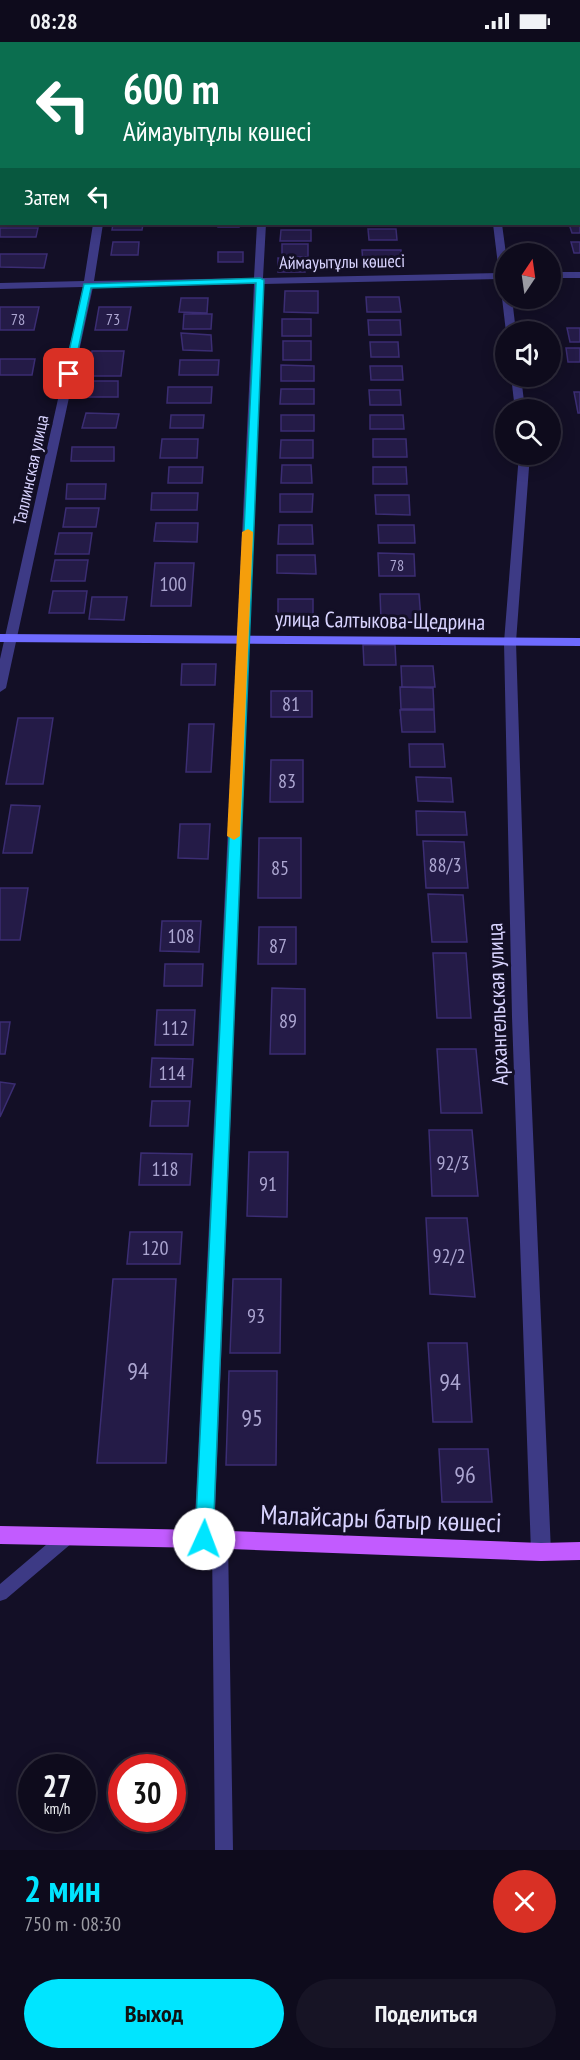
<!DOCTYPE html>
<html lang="ru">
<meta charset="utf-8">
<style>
:root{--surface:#0e0b1c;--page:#171425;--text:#f1f3f6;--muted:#9b9ba3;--line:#2e2b3b;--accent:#00e5ff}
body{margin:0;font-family:"PT Sans Narrow",sans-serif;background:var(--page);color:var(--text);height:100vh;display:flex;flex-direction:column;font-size:22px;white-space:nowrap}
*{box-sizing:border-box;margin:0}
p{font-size:20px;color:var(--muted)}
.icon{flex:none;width:33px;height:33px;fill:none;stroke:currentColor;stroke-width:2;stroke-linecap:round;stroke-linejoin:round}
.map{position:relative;height:1808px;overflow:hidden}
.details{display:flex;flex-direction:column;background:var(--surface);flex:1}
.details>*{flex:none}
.banner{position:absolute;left:0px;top:0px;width:580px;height:183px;box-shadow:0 3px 15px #0003,0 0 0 2px var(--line);background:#0b6e4f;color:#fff;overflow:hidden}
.needle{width:39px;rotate:13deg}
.controls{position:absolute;left:495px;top:201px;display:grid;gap:12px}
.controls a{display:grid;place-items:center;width:66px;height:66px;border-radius:50%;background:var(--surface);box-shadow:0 3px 15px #0003,0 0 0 2px var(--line);font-size:30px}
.speed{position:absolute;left:18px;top:1712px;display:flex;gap:12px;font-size:30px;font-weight:700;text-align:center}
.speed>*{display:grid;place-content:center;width:78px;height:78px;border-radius:50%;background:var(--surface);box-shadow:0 3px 15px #0003,0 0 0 2px var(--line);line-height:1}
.speed small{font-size:15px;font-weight:400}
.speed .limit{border:9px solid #d22;background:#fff;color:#111}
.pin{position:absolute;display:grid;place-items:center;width:51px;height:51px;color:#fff;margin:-26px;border-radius:12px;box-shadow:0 3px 9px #0006}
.me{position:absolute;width:66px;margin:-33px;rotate:2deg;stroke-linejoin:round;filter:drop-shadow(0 0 4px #0008)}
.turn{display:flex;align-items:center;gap:21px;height:126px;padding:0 24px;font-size:27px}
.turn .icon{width:78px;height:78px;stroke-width:2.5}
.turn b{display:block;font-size:42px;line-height:51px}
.then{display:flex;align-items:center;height:57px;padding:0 24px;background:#0003;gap:12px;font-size:22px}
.round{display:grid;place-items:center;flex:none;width:63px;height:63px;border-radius:32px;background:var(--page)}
.head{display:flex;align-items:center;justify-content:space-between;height:102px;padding:0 24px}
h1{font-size:36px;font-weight:600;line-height:45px;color:var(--accent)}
.primary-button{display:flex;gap:12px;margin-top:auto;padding:12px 24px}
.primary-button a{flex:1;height:69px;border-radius:36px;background:var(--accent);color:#111;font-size:24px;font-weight:600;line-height:69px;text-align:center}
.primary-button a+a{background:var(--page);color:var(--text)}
.status{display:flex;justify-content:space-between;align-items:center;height:42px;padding:0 30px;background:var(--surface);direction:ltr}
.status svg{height:16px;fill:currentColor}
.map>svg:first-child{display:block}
.building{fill:#241b47;stroke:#3b2d73;stroke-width:1.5}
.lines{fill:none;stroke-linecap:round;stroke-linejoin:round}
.lane{fill:#3d3a85;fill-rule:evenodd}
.street{fill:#3d3a85;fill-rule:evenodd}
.secondary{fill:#6f6bff;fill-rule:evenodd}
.primary{fill:#c25bff;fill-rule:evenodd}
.route{fill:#00e5ff;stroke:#0095a6;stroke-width:1.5}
.slow{fill:#f59e0b}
.labels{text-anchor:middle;stroke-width:6;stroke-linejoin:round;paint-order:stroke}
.far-number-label{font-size:16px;fill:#aca6d1}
.far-street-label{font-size:18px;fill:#d9d4ff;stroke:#130f26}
.number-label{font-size:20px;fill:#aca6d1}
.street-label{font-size:22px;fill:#d9d4ff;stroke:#130f26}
.near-number-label{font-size:24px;fill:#aca6d1}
.near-street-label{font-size:27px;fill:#d9d4ff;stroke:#130f26}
</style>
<div class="status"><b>08:28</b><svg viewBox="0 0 49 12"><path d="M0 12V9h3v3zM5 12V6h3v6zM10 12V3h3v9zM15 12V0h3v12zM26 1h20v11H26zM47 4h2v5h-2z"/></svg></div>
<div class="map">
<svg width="580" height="1808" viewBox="0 0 580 1808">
<rect width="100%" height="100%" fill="#130f26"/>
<path class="building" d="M580,180V191H572L569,182Z
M113,182H143L142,188H112Z
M218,182H239V185H218Z
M0,186H38L36,195H0Z
M368,187H396L397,198H369Z
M281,188H311V199H280Z
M113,200H139L138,213H111Z
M571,200H580V211H574Z
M282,202H308V215H282Z
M362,208H401L402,221H363Z
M218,210H243V220H218Z
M0,212H47L44,226L0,225Z
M278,216L305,217V230H278Z
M285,249H318V271L284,270Z
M366,255H399L401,270H367Z
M181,256H208L207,271L179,270Z
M0,265H39L34,288H0Z
M99,265H131L127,288H95Z
M184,272H212L211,287H183Z
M282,277H311V294H282Z
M368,278H400L401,293H369Z
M567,286H580V300H570Z
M181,291L211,293L212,309L183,308Z
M283,299H311V318H283Z
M370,300H398L399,315H371Z
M566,306H580V320H568Z
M92,309H124L121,334H88Z
M0,317H35L32,333H0Z
M180,318H219L218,333H179Z
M281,323L314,324V339H281Z
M370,324H402L403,338H371Z
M88,339H118V355H88Z
M168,345H212L211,361H167Z
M281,347H314V362H280Z
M369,348H400L401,363H370Z
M574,350H580V371H578Z
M86,371L119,372L116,386H82Z
M171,373H204L203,386H170Z
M281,373H314V389H281Z
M370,373H403L404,387H370Z
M162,397H198L197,416H160Z
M373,397H406L407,415H373Z
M281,398H313V416H280Z
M72,405H114V419H71Z
M282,423H311L312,441H281Z
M169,425H203L202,441H168Z
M373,425H406L407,442H373Z
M67,442H106L105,457H66Z
M152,451H198L197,468H151Z
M280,452H313L312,470H280Z
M375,453H409L410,473L376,472Z
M66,466H99L96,485H63Z
M156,481H198L197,500L154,499Z
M279,483H312L313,502H278Z
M378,483H414L415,501H379Z
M59,491H92L89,512H55Z
M378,511L414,512L415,534H379Z
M277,513H315L316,532L277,531Z
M55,518H88L85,539H51Z
M155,521H194L191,564H151Z
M53,549H87L84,571H49Z
M380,552H419L421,577H381Z
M92,555H127L124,578L89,577Z
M278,557H313V581L278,580Z
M363,603H395L396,623H364Z
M182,622H216L215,643H181Z
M401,624H433L435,645H402Z
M400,645L433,646L434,667H401Z
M271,649H312V675H271Z
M400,668H434L435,690H402Z
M18,676H53L43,742H6Z
M189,682H214L211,730H186Z
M409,702H443L445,725H410Z
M271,718H303V760H270Z
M416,735L451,736L453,760L418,759Z
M11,763L40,764L32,811H3Z
M416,769L465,770L467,793H417Z
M180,782H210L208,817L178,816Z
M259,796H301V856H258Z
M423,799L464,800L468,846H426Z
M0,846H28L20,898H0Z
M428,852L463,853L467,900H432Z
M162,879H201L199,910L160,909Z
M259,885H296V922H258Z
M433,911H466L471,976H437Z
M165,922H203L202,944H164Z
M272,946L305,947V1012H270Z
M157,968H195L193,1003H155Z
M0,980H10L5,1012H0Z
M437,1007H476L482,1071H441Z
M152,1016L193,1017L191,1045H150Z
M0,1040L15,1042L0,1075Z
M152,1059H190L188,1084H150Z
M429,1088H472L478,1154H432Z
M249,1110H288L287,1175L247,1174Z
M141,1111L192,1112L190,1143H139Z
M426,1176H467L475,1255L430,1252Z
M130,1190H182L180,1222H127Z
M113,1237H176L166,1421H97Z
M233,1237H281L280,1311H230Z
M428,1301H467L472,1380H433Z
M229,1329H277L276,1423H226Z
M439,1407H488L492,1460H442Z"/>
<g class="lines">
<path class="lane" d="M0,87H2V91H0Z
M0,139H2V143H0Z
M66,1489L72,1491L74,1496L72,1501L6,1557L0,1559V1542L60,1491Z
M220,1491L226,1493L228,1498L233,1808H215L212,1498L214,1493Z"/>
<path class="street" d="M125,0H133L124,2Z
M263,0H271V2H263Z
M463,0H471L472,2H464Z
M93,182H103L94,239L254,236L257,182H266L263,236L499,231L493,182H502L506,212V246L501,243L500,237L263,242L214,1497L211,1503L204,1506L197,1503L194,1497L254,242L93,245L6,646L0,650V617L83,245L0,247V241L84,239Z
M550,230H580V236H550Z
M506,253V256H512L516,290H506L502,256Z
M511,334H521L525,368H515Z
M519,412H530L516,600L528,975L551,1510L548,1516L541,1519L534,1516L531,1510L512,975L504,600Z"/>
<path class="secondary" d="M579,26H580V30H579Z
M0,32H2V36H0Z
M0,592L580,596V604L0,600Z"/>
<path class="primary" d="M0,1484L204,1488L541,1501L580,1500V1518L541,1519L204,1506L0,1502Z"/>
</g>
<path class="route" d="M260,236L264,238L213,1497L210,1502L204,1505L197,1502L195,1497L256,241L91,246L73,332L69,334L64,332L84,242Z"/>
<path class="slow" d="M248,487L253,490L240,794L234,798L227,794L242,490Z"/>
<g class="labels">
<g class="far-number-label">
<text x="18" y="283">78</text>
<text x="113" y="283">73</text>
<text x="397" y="529">78</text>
</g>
<g class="far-street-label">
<text transform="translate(342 220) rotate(-1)" y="6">Аймауытұлы көшесі</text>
<text transform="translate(31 428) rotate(-78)" y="6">Таллинская улица</text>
</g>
<g class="number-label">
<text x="173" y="549">100</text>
<text x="291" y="669">81</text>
<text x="287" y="746">83</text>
<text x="445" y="830">88/3</text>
<text x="280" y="833">85</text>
<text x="181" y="901">108</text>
<text x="278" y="911">87</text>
<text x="288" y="986">89</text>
<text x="175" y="993">112</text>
<text x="172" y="1038">114</text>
<text x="453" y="1128">92/3</text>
<text x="165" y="1134">118</text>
<text x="268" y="1149">91</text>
<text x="155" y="1213">120</text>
<text x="449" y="1221">92/2</text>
<text x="256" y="1281">93</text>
</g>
<g class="street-label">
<text transform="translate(380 578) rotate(1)" y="8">улица Салтыкова-Щедрина</text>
<text transform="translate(497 962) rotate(-92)" y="8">Архангельская улица</text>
</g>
<g class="near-number-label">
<text x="138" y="1337">94</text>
<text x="450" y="1348">94</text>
<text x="252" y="1384">95</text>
<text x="465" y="1441">96</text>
</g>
<g class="near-street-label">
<text transform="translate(381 1477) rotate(2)" y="9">Малайсары батыр көшесі</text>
</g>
</g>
</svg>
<div class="controls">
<a><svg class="needle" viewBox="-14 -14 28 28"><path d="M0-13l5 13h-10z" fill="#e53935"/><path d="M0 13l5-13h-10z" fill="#9b9ba3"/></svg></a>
<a><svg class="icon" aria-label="sound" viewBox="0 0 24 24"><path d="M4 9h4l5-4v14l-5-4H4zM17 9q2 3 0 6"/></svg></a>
<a><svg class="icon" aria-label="search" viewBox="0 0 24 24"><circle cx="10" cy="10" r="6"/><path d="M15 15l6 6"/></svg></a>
</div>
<div class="speed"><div>27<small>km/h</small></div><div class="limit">30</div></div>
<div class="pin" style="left:69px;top:332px;background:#d93025"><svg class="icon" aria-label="arrive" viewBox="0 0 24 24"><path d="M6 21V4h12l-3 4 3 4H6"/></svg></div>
<svg class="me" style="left:204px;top:1497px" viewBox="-20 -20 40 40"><circle r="19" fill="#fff"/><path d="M0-13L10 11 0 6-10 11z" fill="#00e5ff"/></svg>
<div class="banner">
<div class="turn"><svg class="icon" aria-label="left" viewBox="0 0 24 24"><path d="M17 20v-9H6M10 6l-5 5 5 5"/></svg><div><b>600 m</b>Аймауытұлы көшесі</div></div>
<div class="then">Затем<svg class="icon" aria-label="left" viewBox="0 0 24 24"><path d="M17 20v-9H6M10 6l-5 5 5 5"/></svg></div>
</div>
</div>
<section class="details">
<div class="head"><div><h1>2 мин</h1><p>750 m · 08:30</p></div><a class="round" style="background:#d93025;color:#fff"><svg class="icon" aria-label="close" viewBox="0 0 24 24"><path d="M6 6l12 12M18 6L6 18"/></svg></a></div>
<div class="primary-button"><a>Выход</a><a>Поделиться</a></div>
</section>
